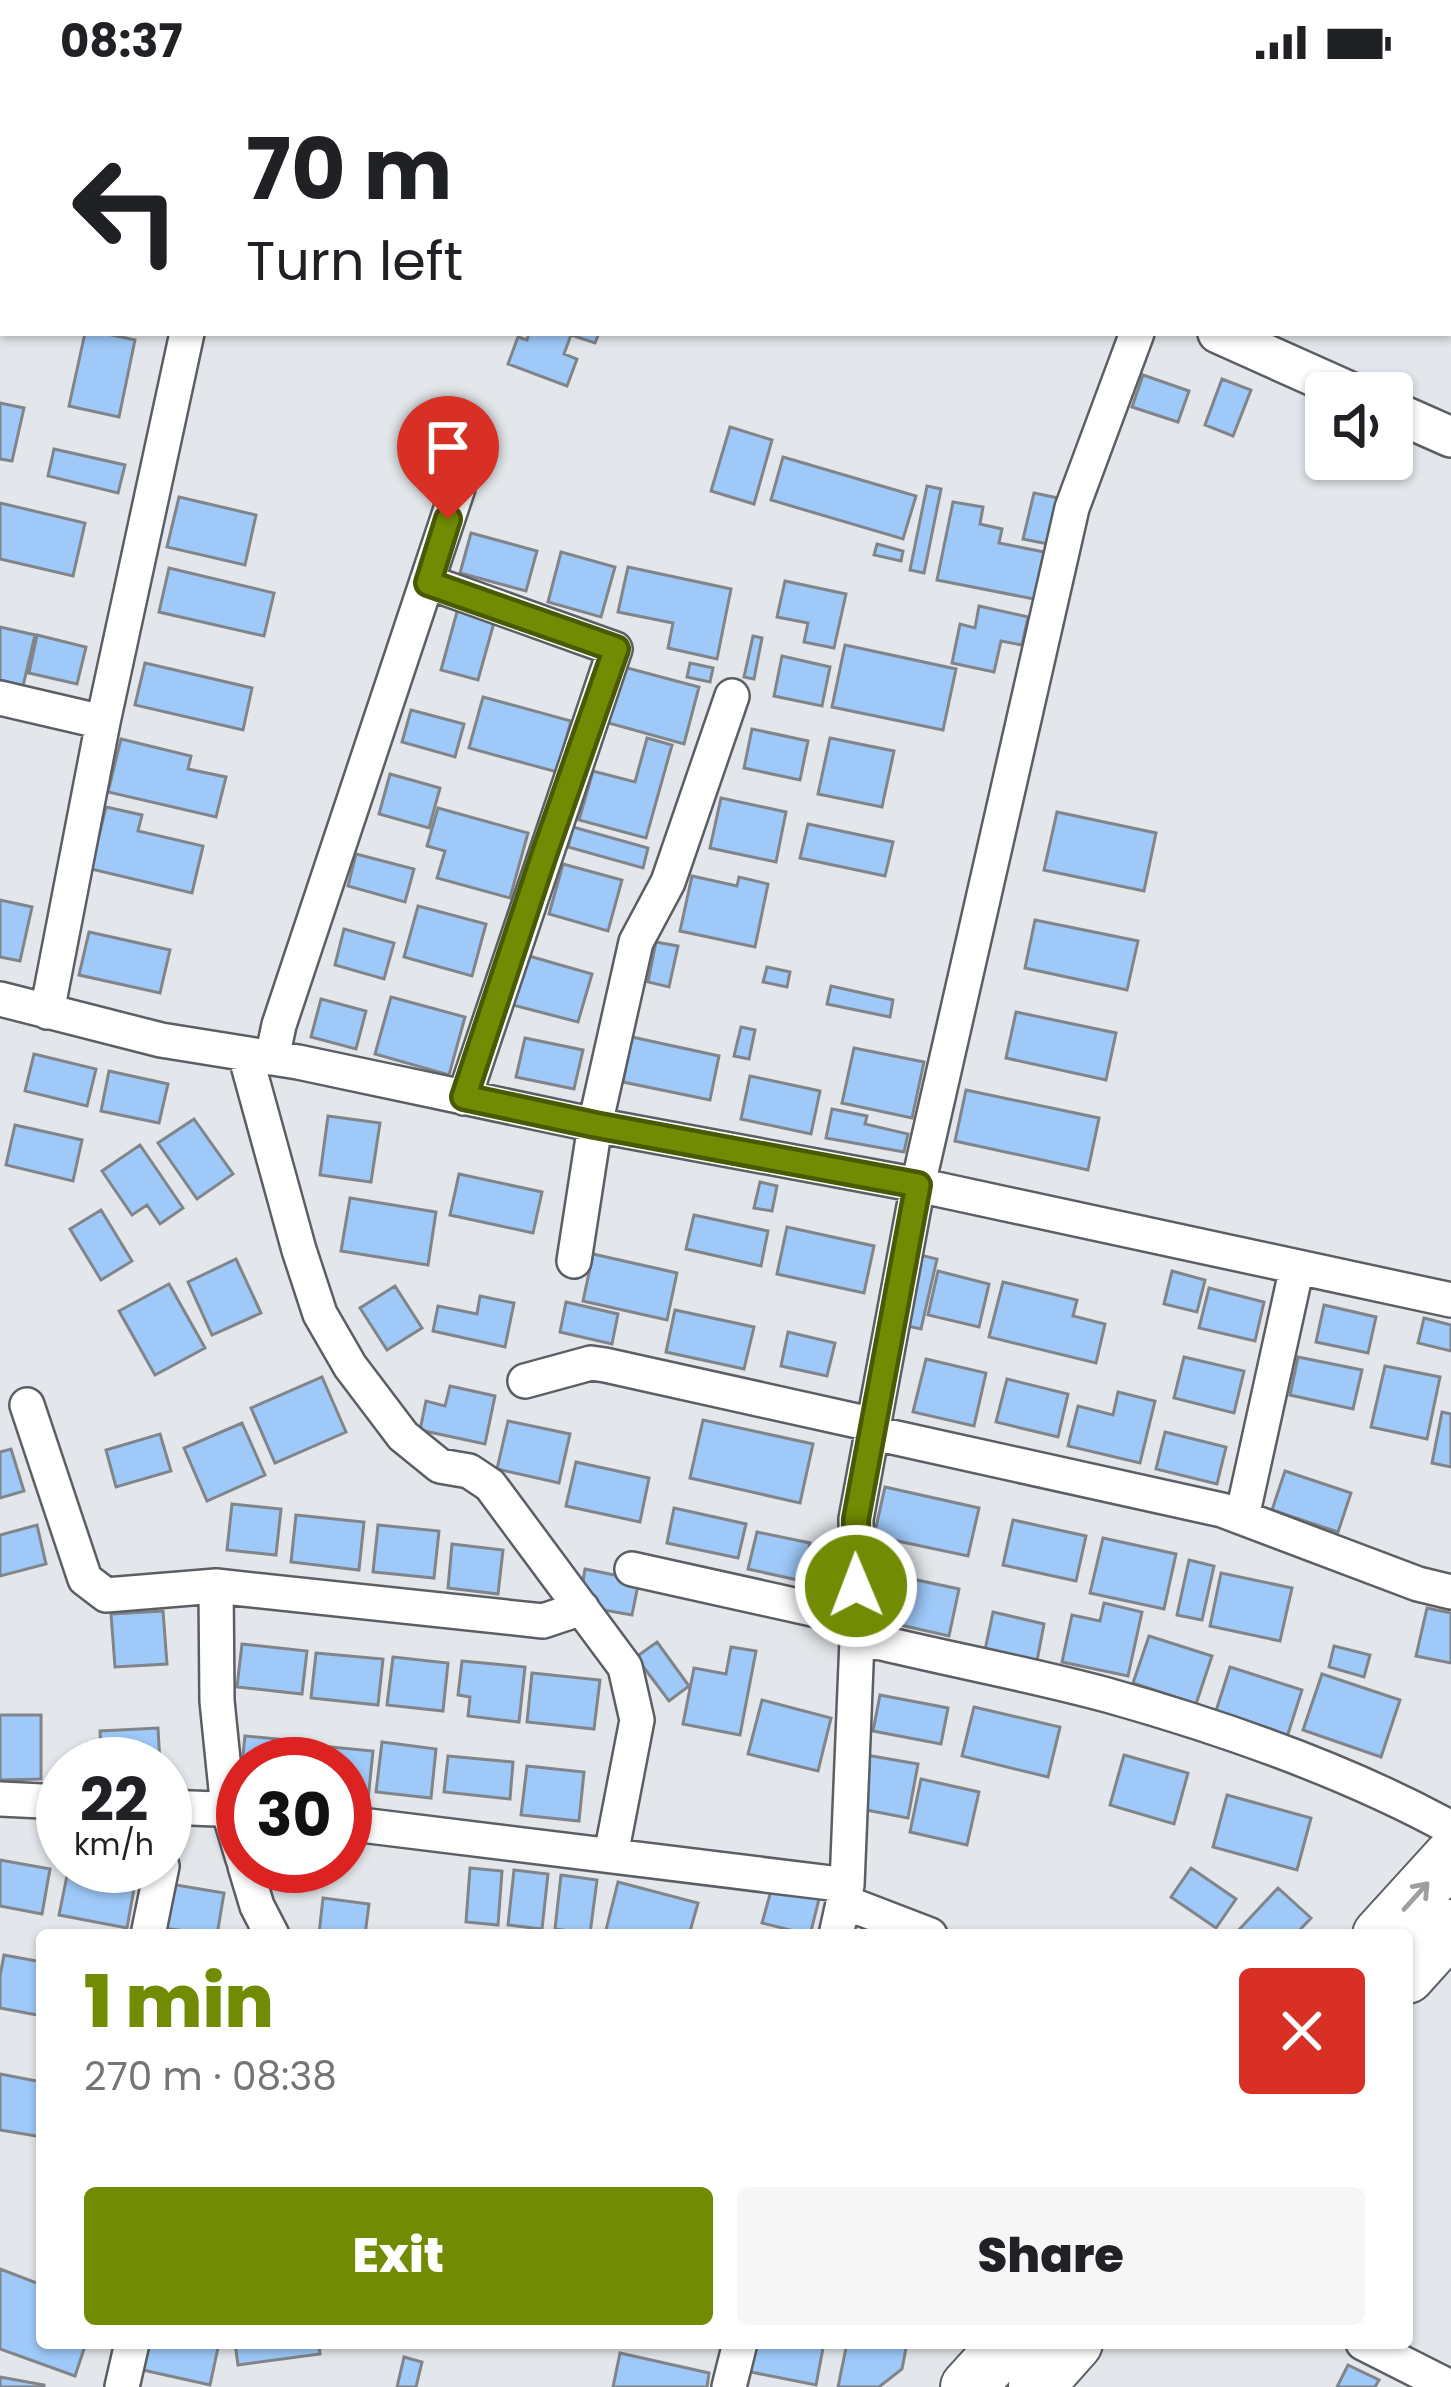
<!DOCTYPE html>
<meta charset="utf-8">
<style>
:root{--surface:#fff;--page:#f6f6f6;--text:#202124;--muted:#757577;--accent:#718b02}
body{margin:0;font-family:Poppins,sans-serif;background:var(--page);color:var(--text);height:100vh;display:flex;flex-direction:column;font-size:45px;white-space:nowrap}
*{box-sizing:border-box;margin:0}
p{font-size:39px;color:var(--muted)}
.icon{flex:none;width:66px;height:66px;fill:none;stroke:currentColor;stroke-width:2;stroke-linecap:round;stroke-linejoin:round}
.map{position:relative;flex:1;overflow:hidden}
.drawer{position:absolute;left:36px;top:1845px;width:1377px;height:420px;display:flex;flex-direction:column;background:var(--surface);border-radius:12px;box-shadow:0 3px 9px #0004}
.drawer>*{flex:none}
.hud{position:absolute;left:0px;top:0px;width:1452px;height:252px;box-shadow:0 3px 9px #0004;background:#fff;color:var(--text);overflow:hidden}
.fabs{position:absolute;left:1305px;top:288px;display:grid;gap:24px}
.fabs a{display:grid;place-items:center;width:108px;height:108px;border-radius:12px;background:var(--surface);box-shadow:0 3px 9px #0004;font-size:60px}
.speed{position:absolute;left:36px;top:1653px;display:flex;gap:24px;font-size:60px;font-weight:700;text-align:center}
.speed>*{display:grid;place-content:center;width:156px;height:156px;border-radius:50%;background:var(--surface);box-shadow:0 3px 9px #0004;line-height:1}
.speed small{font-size:30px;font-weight:400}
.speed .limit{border:18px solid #d22;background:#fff;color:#111}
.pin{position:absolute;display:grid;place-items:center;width:102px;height:102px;color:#fff;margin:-123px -51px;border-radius:50% 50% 50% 0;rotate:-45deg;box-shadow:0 0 12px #0007}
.pin .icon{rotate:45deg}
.me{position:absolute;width:132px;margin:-66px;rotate:359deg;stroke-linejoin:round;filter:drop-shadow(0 0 9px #0008)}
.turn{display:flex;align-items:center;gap:42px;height:252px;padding:0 48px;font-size:54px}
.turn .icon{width:156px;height:156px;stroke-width:2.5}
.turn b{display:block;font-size:84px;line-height:102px}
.round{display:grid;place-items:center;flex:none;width:126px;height:126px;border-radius:12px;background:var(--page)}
.summary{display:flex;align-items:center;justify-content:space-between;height:204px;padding:0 48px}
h1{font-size:72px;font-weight:800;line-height:90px;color:var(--accent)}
.action{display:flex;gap:24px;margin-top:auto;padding:24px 48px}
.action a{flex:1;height:138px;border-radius:12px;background:var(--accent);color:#fff;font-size:48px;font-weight:800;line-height:138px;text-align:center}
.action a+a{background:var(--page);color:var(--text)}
.status{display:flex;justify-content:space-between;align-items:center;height:84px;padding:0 60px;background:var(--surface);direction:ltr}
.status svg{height:33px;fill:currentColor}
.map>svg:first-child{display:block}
.building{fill:#9ec9f9;stroke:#818589;stroke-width:3}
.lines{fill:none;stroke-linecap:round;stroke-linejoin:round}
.minor-casing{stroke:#5b5e62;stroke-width:38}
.tertiary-casing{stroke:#5b5e62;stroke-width:44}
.trunk-casing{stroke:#5b5e62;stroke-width:58}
.minor{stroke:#fff;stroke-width:33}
.tertiary{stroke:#fff;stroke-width:39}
.trunk{stroke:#fff;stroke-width:54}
.rail-casing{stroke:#252628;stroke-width:14}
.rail{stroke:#f1f4f9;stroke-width:9;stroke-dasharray:27;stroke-linecap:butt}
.oneway{stroke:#9e9f9f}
.route-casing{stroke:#495a01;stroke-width:30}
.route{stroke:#718b02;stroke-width:21}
</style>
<div class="status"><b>08:37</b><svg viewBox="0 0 49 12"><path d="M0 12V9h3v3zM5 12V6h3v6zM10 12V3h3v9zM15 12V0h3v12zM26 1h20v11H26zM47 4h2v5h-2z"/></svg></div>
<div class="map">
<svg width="1451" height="2303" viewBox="0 0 1451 2303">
<rect width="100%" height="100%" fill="#e3e7eb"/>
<path class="building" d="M708,0H918V3H707Z
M962,0H1138V3H962Z
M85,249H103L135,256L119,333L69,322Z
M529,249H599L595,259L571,251L564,270L577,275L567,302L508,280L518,253L527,256Z
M1143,291L1189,307L1178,338L1132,323Z
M1222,295L1251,306L1233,352L1205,341Z
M0,319L24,324L12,377L0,375Z
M730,343L772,356L754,420L711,407Z
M54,365L125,381L118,409L48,392Z
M783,373L916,412L903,455L771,416Z
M927,402L941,405L924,489L910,486Z
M1034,409L1058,414L1048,460L1023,455Z
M179,413L256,431L245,481L167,463Z
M953,418L983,423L980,440L1002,445L999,459L1044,468L1034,515L937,496Z
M0,419L85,439L73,492L0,475Z
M471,449L537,467L526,507L460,489Z
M877,460L903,467L901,477L874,471Z
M561,468L615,483L601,533L548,518Z
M628,483L731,505L717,575L668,564L673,539L618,528Z
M169,484L274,509L264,552L159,528Z
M785,497L846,510L834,564L804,558L808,539L777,533Z
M979,522L1028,533L1022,561L1001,557L994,588L952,579L960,540L975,544Z
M458,524L495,535L478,596L441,586Z
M0,543L35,551L23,602L0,596Z
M37,551L86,563L77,600L29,589Z
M753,552L762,554L754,595L744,593Z
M845,561L956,585L943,646L832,623Z
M782,572L830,583L822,622L774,612Z
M145,579L252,604L243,646L135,621Z
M690,579L713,584L710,598L687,593Z
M620,582L699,603L684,660L605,638Z
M483,613L571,637L557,688L469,664Z
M411,626L464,640L455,673L402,658Z
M752,645L808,657L800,696L744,684Z
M647,654L672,661L646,754L579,736L593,687L635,698Z
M830,654L894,667L882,723L818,710Z
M121,655L191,672L188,685L226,693L216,733L108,708Z
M390,690L440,704L429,744L379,730Z
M721,714L786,728L776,778L710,764Z
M106,723L142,731L138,747L203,762L192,809L91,785Z
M438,724L528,749L510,814L437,794L445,767L427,762Z
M1057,728L1156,749L1144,807L1044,786Z
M808,740L893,758L885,792L800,774Z
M573,743L648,764L643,784L568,763Z
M356,770L414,785L405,818L348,802Z
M563,780L622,796L608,847L549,830Z
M692,792L737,802L739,793L768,800L755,863L680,847Z
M0,816L32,823L20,877L0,873Z
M418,822L486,840L472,892L404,873Z
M1035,836L1138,857L1127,906L1025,884Z
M344,845L394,859L384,895L335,881Z
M89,848L170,866L160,909L79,891Z
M656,858L678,862L669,903L648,898Z
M522,870L592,890L578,938L509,920Z
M767,883L790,888L787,903L763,898Z
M831,902L893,916L890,933L827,920Z
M391,913L465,933L449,991L375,970Z
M321,915L366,927L356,965L311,953Z
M1016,928L1116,949L1106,996L1006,974Z
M741,943L755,946L749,975L734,972Z
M632,953L719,972L710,1016L623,998Z
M525,954L583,966L574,1005L516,993Z
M854,964L924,978L912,1034L842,1019Z
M34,970L96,985L87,1022L25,1007Z
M109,987L168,1000L159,1039L101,1027Z
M750,992L820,1007L811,1050L741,1035Z
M966,1006L1099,1034L1088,1086L955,1057Z
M832,1025L867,1032L865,1040L908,1050L904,1068L826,1054Z
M328,1032L380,1039L371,1098L320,1091Z
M194,1035L233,1090L197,1115L158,1059Z
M15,1041L82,1056L73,1097L6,1081Z
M140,1061L183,1124L160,1140L147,1121L132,1131L102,1087Z
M459,1090L542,1108L533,1149L450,1131Z
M760,1098L777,1102L772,1127L754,1124Z
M350,1114L436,1128L428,1181L341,1167Z
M101,1126L132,1177L101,1196L70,1145Z
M694,1131L768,1147L761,1182L686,1165Z
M787,1143L874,1162L864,1209L777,1190Z
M593,1170L677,1189L667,1236L583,1217Z
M916,1170L937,1175L921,1245L899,1240Z
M236,1175L261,1229L212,1251L188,1198Z
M938,1187L989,1200L979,1243L928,1231Z
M1172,1187L1205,1196L1197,1228L1164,1220Z
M1003,1198L1077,1216L1073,1232L1105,1240L1096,1279L989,1253Z
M169,1200L205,1264L155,1291L119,1227Z
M395,1202L422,1244L387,1266L360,1224Z
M1209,1204L1264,1218L1255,1257L1199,1244Z
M480,1212L514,1219L505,1263L433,1247L438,1222L477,1230Z
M566,1218L618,1230L612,1260L560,1248Z
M1324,1221L1376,1233L1368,1269L1316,1258Z
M675,1226L754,1243L744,1285L666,1268Z
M1424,1234L1451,1241V1267L1418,1259Z
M788,1248L835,1259L827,1292L781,1282Z
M1184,1273L1244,1287L1234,1329L1174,1314Z
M1298,1273L1362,1286L1353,1325L1290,1311Z
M926,1275L986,1289L974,1342L913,1328Z
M1385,1282L1440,1293L1427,1355L1371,1343Z
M322,1293L346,1348L275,1379L251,1324Z
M1007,1295L1068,1310L1058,1353L996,1338Z
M450,1302L495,1312L485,1360L420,1346L426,1317L445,1322Z
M1118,1308L1155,1317L1140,1379L1068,1362L1078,1322L1113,1331Z
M1442,1328L1451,1330V1383L1432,1379Z
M703,1336L813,1360L800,1419L690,1394Z
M508,1337L570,1350L559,1399L497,1385Z
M242,1339L265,1391L207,1417L184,1364Z
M1165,1348L1226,1363L1217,1400L1156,1385Z
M160,1350L171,1387L116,1403L106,1366Z
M11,1365L24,1407L0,1414V1368Z
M576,1378L649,1394L640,1438L566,1422Z
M1285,1387L1351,1409L1338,1448L1272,1426Z
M885,1403L979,1424L968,1472L874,1452Z
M232,1420L281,1425L276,1471L227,1466Z
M674,1424L746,1440L738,1474L667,1459Z
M296,1431L364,1438L359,1486L291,1478Z
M1013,1436L1086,1452L1076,1497L1003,1481Z
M37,1441L46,1480L0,1492V1451Z
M378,1441L439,1447L434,1494L373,1488Z
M757,1448L810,1459L802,1497L748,1485Z
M1103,1454L1176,1470L1164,1525L1090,1509Z
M869,1457L897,1463L893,1481L865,1475Z
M452,1460L503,1466L498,1510L448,1504Z
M1189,1476L1214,1482L1202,1536L1177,1531Z
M585,1485L639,1496L632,1531L598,1525L582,1503Z
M884,1489L959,1505L949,1552L874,1535Z
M1221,1489L1292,1504L1280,1557L1210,1542Z
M1104,1519L1142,1528L1128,1592L1062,1578L1072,1531L1100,1537Z
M1427,1524L1451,1529V1579L1416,1572Z
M163,1527L167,1580L115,1583L111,1530Z
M993,1528L1044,1540L1037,1577L985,1566Z
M1149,1552L1212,1572L1196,1620L1133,1599Z
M657,1558L689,1602L669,1617L636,1573Z
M242,1560L307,1567L302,1610L237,1603Z
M1334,1562L1370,1571L1364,1593L1329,1583Z
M731,1563L756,1567L740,1651L683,1640L694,1584L726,1590Z
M316,1569L383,1575L378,1621L311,1614Z
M393,1573L448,1579L443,1627L387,1621Z
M462,1577L525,1583L519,1638L468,1632L470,1613L458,1611Z
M1230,1583L1302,1606L1287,1653L1215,1630Z
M532,1589L600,1596L594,1645L527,1638Z
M1322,1590L1400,1616L1381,1673L1303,1646Z
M880,1611L948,1624L941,1660L873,1647Z
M762,1616L831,1634L818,1687L748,1670Z
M974,1623L1060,1643L1048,1693L962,1672Z
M0,1631H41V1695L0,1696Z
M158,1644L160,1680H102L100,1647Z
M245,1652L309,1658L307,1680H243V1698L240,1697Z
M382,1658L436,1665L431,1714L376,1708Z
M320,1662L373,1667L368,1716L345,1713V1680H318Z
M866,1671L918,1680L908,1734L856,1724Z
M1124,1671L1188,1689L1174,1740L1110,1721Z
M448,1672L513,1678L510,1715L444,1708Z
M527,1682L584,1688L579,1737L521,1731Z
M921,1695L979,1708L967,1761L910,1748Z
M1227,1711L1311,1734L1297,1786L1213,1763Z
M0,1776L50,1785L42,1830L0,1822Z
M69,1782H107L137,1788L127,1844L59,1831Z
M470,1784L502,1787L498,1841L466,1838Z
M1191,1784L1236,1815L1216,1844L1171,1813Z
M514,1786L548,1790L542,1845L508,1841Z
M561,1791L597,1796L590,1850L555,1845Z
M618,1798L698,1819L689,1851L605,1850Z
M170,1800L224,1809L217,1851L162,1844Z
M772,1803L819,1815L810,1851L762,1839Z
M1278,1804L1311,1834L1295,1851H1234Z
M323,1814L369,1820L365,1851L319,1850Z
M4,1871L42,1878V1932L0,1924V1892Z
M0,1990L42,1998V2053L0,2046Z
M0,2185L42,2201V2259H86L75,2292L0,2265Z
M139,2259H219L210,2301L134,2284Z
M235,2259H319L320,2270L238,2281Z
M751,2259H824L816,2301L746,2287Z
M847,2259H907L902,2285L879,2303H838Z
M620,2269L709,2289L707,2303H613Z
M404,2273L422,2278L416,2303H397Z
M1348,2281L1379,2296L1375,2303H1337Z
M0,2293L44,2301V2303H0Z"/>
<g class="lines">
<g class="minor-casing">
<path id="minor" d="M565,0L575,3
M295,3L309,0
M1192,3V0
M0,69L3,68
M428,498L615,565L464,1014
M0,614L103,638
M0,915L161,956L298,978L595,1041L918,1101L1451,1216
M47,928L103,638L187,249
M245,970L299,1166L320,1230L350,1282L403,1352L440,1382L469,1387L490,1401L625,1583L637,1636L611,1771
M272,974L279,941L458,404
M574,1177L595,1041L636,858L668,798L732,612
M525,1297L591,1279L605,1281L875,1341
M27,1321L85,1495L106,1511L216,1502
M874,1349L1222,1426L1418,1500L1451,1508
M1242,1433L1297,1183
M632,1485L857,1535
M857,1556L882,1559C957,1577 1033,1591 1107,1611C1221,1643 1347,1687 1451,1744
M0,1715L63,1718
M165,1723L243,1726
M345,1739L847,1801
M243,1775L228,1725L217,1617L216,1502L543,1537L582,1524
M245,1782L257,1822L272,1851
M844,1818L930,1851
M148,1851L162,1782
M836,1851L847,1801L857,1556L856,1435L918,1101L1072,424L1137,249
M1363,2259L1450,2303
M122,2303L132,2259
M729,2303L740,2259"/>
</g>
<g class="tertiary-casing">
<path id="tertiary" d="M1218,249L1352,309
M1392,327L1451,353"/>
</g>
<g class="trunk-casing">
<path id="trunk" d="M1380,1851L1451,1773
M1407,1892L1451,1843
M968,2303L1008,2259
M1036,2303L1075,2259"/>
</g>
<use href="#minor" class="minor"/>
<use href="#tertiary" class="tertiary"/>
<use href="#trunk" class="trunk"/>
<g class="rail-casing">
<path id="rail" d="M0,4L17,0"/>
</g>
<use href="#rail" class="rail"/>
</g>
<defs><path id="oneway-shaft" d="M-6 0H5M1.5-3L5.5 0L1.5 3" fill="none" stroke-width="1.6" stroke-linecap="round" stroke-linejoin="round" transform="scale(3)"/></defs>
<use class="oneway" href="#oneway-shaft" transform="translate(1416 1812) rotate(-48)"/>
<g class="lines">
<g class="route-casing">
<path id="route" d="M448,435L428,499L616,565L544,771L464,1013L595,1041L918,1101L856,1435V1502"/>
</g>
<use href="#route" class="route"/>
</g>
</svg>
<div class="fabs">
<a><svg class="icon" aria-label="sound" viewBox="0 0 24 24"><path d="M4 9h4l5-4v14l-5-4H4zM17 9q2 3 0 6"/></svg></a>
</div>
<div class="speed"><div>22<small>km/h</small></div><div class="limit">30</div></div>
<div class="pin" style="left:448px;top:435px;background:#d93025"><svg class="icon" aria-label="arrive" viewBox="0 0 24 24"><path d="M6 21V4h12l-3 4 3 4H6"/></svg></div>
<svg class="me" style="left:856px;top:1502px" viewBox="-20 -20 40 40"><circle r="17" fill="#718b02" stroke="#fff" stroke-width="3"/><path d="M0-11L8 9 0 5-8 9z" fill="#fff"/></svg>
<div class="hud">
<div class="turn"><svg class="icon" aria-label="left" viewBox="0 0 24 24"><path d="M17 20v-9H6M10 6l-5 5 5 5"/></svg><div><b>70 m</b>Turn left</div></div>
</div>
<section class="drawer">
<div class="summary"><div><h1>1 min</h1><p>270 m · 08:38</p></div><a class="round" style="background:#d93025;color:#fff"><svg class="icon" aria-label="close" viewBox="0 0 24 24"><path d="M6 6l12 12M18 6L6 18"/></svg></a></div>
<div class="action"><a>Exit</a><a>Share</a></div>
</section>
</div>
